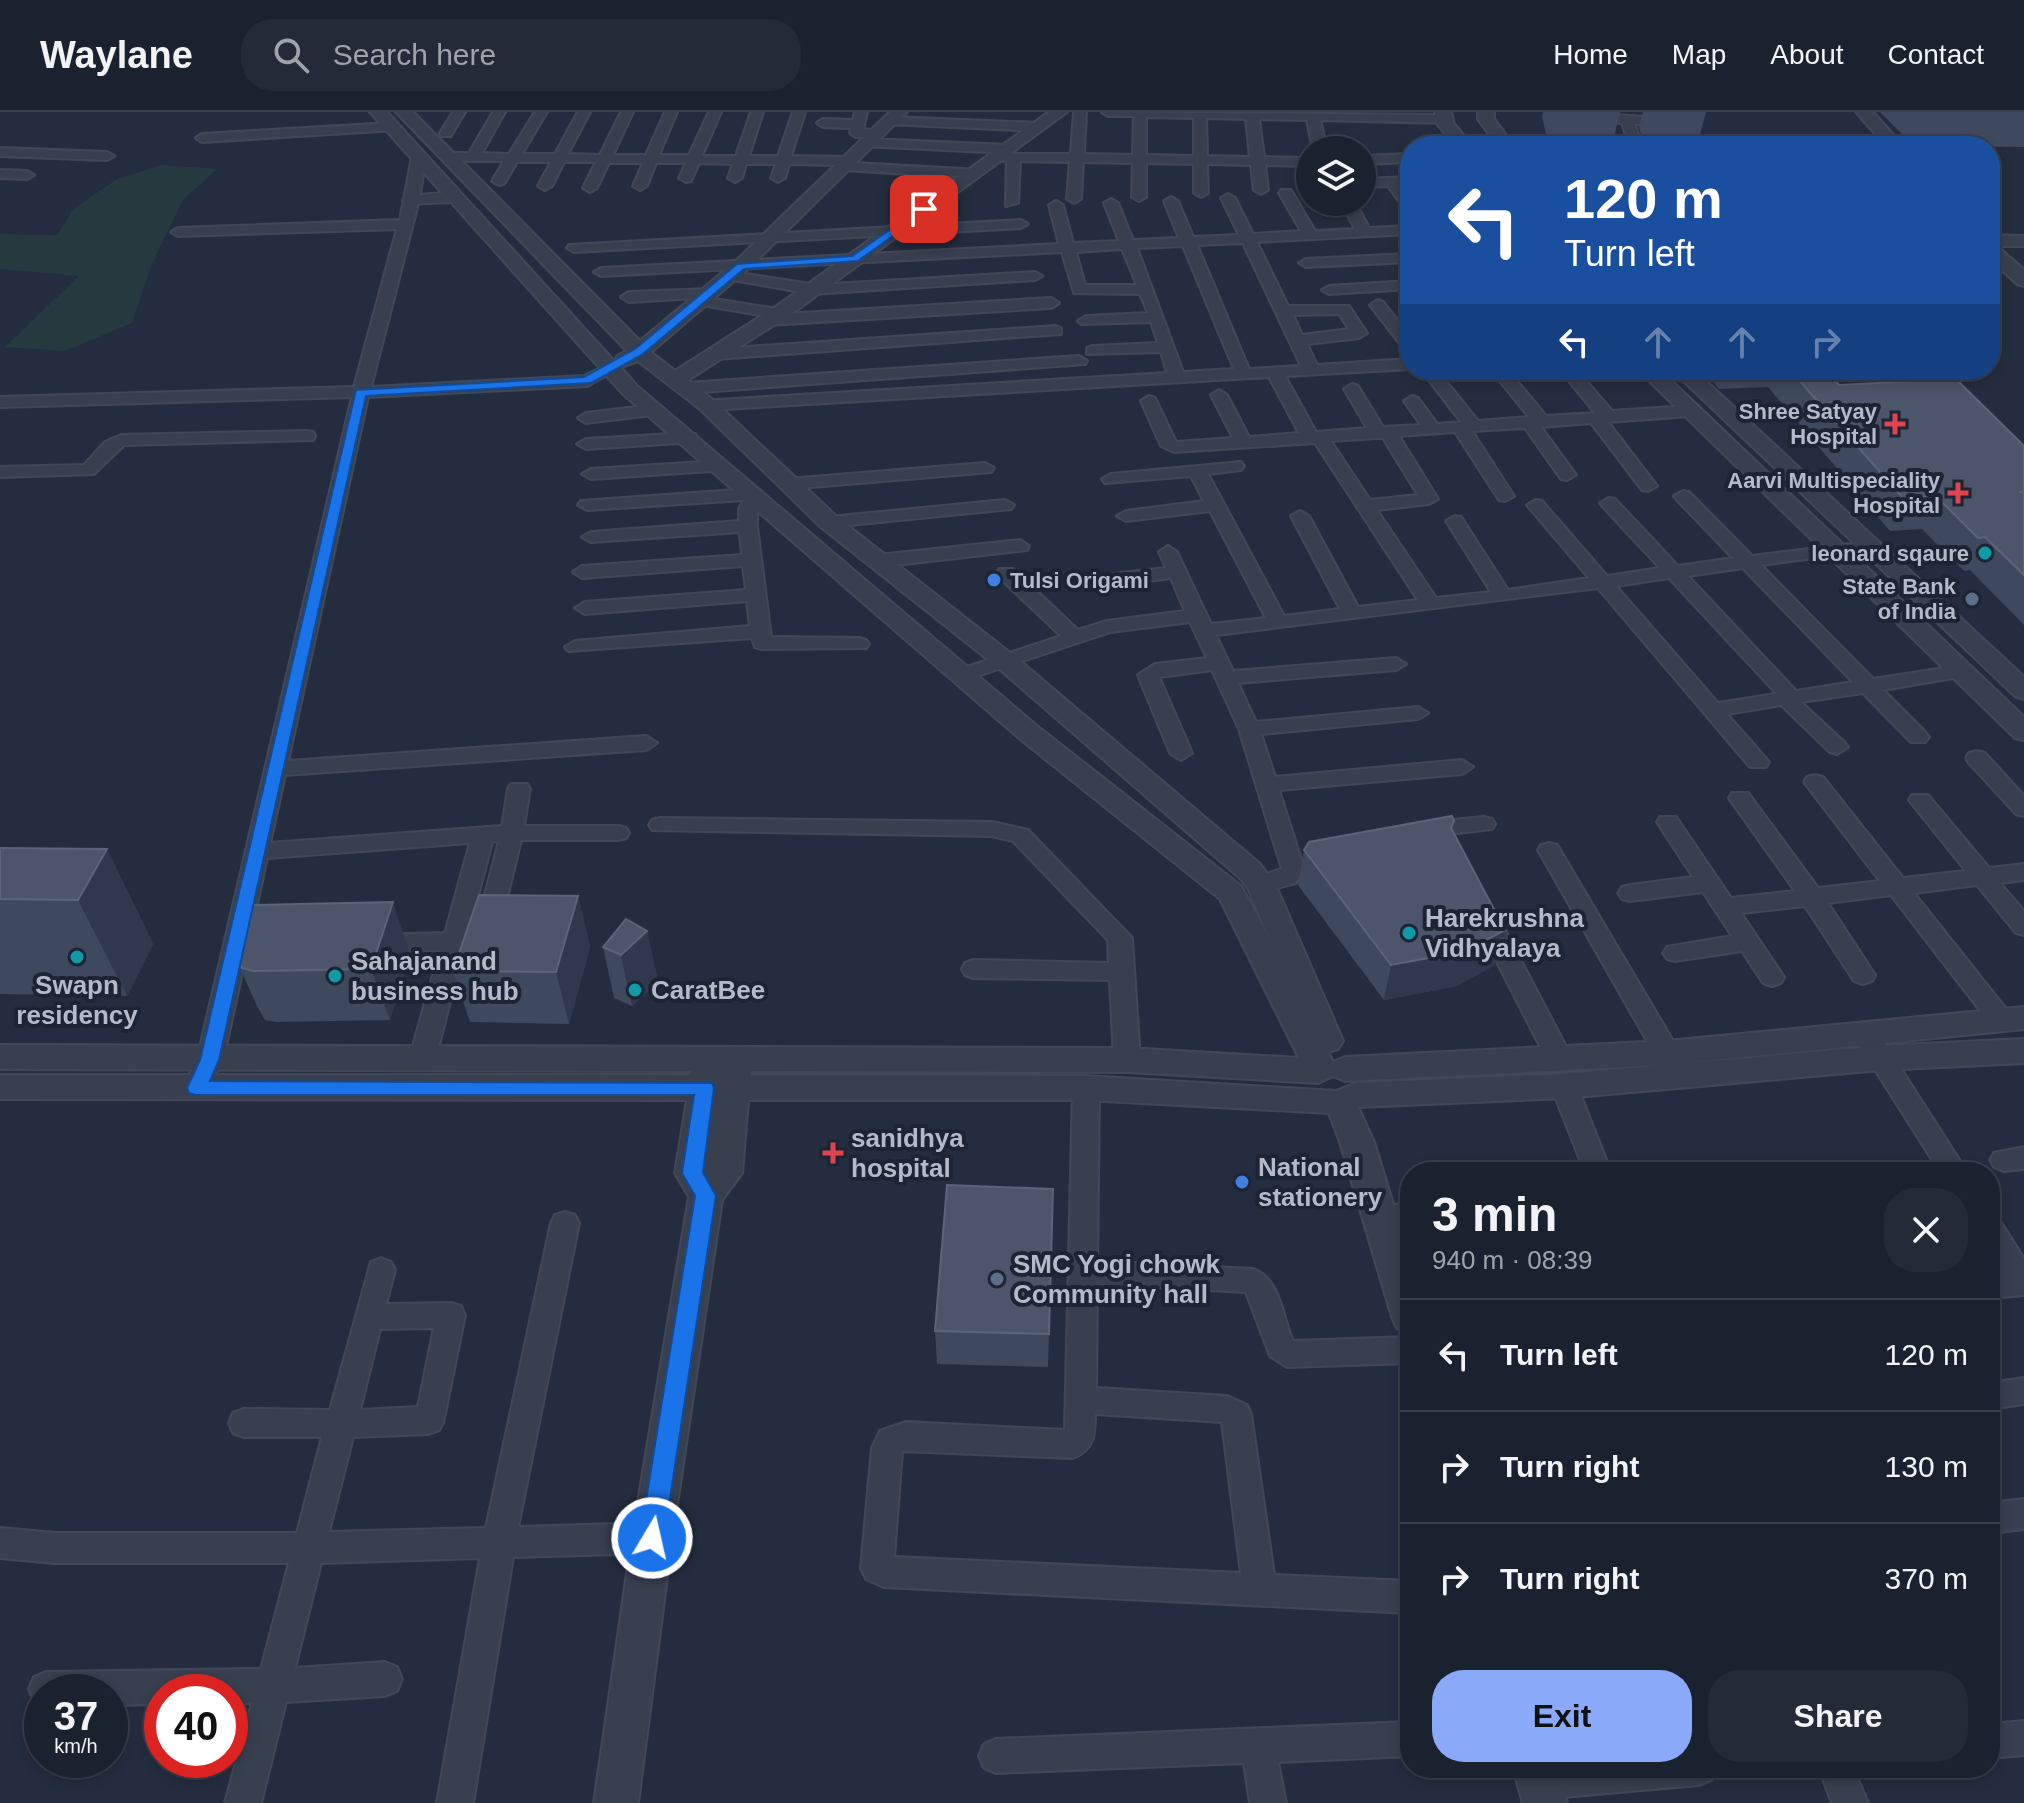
<!DOCTYPE html>
<meta charset="utf-8">
<style>
:root{--surface:#1b222f;--page:#242a37;--text:#f1f3f6;--muted:#a0a4aa;--line:#393f4b;--accent:#8ba9f9}
body{margin:0;font-family:Arial,sans-serif;background:var(--page);color:var(--text);height:100vh;display:flex;flex-direction:column;font-size:30px;white-space:nowrap}
*{box-sizing:border-box;margin:0}
p{font-size:26px;color:var(--muted)}
.icon{flex:none;width:44px;height:44px;fill:none;stroke:currentColor;stroke-width:2;stroke-linecap:round;stroke-linejoin:round}
.map{position:relative;flex:1;overflow:hidden}
.sheet{position:absolute;left:1400px;top:1050px;width:600px;height:616px;display:flex;flex-direction:column;background:var(--surface);border-radius:32px;box-shadow:0 4px 12px #0003,0 0 0 2px var(--line)}
.sheet>*{flex:none}
.hud{position:absolute;left:1400px;top:24px;width:600px;height:244px;border-radius:32px;box-shadow:0 4px 12px #0003,0 0 0 2px var(--line);background:#1a4fa0;color:#fff;overflow:hidden}
.fabs{position:absolute;left:1296px;top:24px;display:grid;gap:16px}
.fabs a{display:grid;place-items:center;width:80px;height:80px;border-radius:50%;background:var(--surface);box-shadow:0 4px 12px #0003,0 0 0 2px var(--line);font-size:40px}
.speed{position:absolute;left:24px;top:1562px;display:flex;gap:16px;font-size:40px;font-weight:700;text-align:center}
.speed>*{display:grid;place-content:center;width:104px;height:104px;border-radius:50%;background:var(--surface);box-shadow:0 4px 12px #0003,0 0 0 2px var(--line);line-height:1}
.speed small{font-size:20px;font-weight:400}
.speed .limit{border:12px solid #d22;background:#fff;color:#111}
.pin{position:absolute;display:grid;place-items:center;width:68px;height:68px;color:#fff;margin:-34px;border-radius:16px;box-shadow:0 4px 12px #0006}
.me{position:absolute;width:88px;margin:-44px;rotate:9deg;stroke-linejoin:round;filter:drop-shadow(0 0 6px #0008)}
.turn{display:flex;align-items:center;gap:28px;height:168px;padding:0 32px;font-size:36px}
.turn .icon{width:104px;height:104px;stroke-width:2.5}
.turn b{display:block;font-size:56px;line-height:68px}
.lanes{display:flex;align-items:center;height:76px;padding:0 32px;background:#0003;justify-content:center;gap:40px;direction:ltr}
.lanes .off{opacity:.35}
.round{display:grid;place-items:center;flex:none;width:84px;height:84px;border-radius:32px;background:var(--page)}
.overview{display:flex;align-items:center;justify-content:space-between;height:136px;padding:0 32px}
h1{font-size:48px;font-weight:600;line-height:60px}
.action{display:flex;gap:16px;margin-top:auto;padding:16px 32px}
.action a{flex:1;height:92px;border-radius:32px;background:var(--accent);color:#111;font-size:32px;font-weight:600;line-height:92px;text-align:center}
.action a+a{background:var(--page);color:var(--text)}
ul{padding:0;list-style:none}
li{display:flex;align-items:center;gap:24px;height:112px;padding:0 32px;border-top:2px solid var(--line)}
li div{flex:1}
li b{display:block;font-size:30px}
li em{font-style:normal}
header{display:flex;align-items:center;gap:48px;box-sizing:border-box;height:112px;padding:0 40px;background:var(--surface);border-bottom:2px solid var(--line)}
header strong{font-size:38px}
nav{display:flex;gap:44px;margin-inline-start:auto;font-size:28px}
.search{width:560px;height:72px;background:var(--page);display:flex;align-items:center;gap:20px;box-sizing:border-box;padding:0 28px;border-radius:32px;color:var(--muted);font-size:30px}
.map>svg:first-child{display:block}
.green{fill:#263a40}
.lines{fill:none;stroke-linecap:round;stroke-linejoin:round}
.minor-casing{stroke:#424858;stroke-width:4}
.tertiary-casing{stroke:#424858;stroke-width:4}
.minor{fill:#383f4f;fill-rule:evenodd}
.tertiary{fill:#383f4f;fill-rule:evenodd}
.wall{fill:#3f495d}
.shaded-wall{fill:#2f384c}
.building{fill:#4c5569;stroke:#5c6578;stroke-width:2}
.route{fill:#1a73e8;stroke:#114b97;stroke-width:2}
.health-dot{fill:#e0444e;stroke:#1d2434;stroke-width:3}
.culture-dot{fill:#0f9aa8;stroke:#1d2434;stroke-width:3}
.shop-dot{fill:#3f7fe0;stroke:#1d2434;stroke-width:3}
.service-dot{fill:#5c6f8a;stroke:#1d2434;stroke-width:3}
.labels{text-anchor:middle;stroke-width:8;stroke-linejoin:round;paint-order:stroke}
.far-poi-label{font-size:22px;font-weight:bold;fill:#b5baca;stroke:#1d2434;text-anchor:end}
.poi-label{font-size:26px;font-weight:bold;fill:#b5baca;stroke:#1d2434;text-anchor:start}
</style>
<header>
<strong>Waylane</strong>
<div class="search"><svg class="icon" aria-label="search" viewBox="0 0 24 24"><circle cx="10" cy="10" r="6"/><path d="M15 15l6 6"/></svg>Search here</div>
<nav><a>Home</a><a>Map</a><a>About</a><a>Contact</a></nav>
</header>
<div class="map">
<svg width="2024" height="1691" viewBox="0 0 2024 1691">
<rect width="100%" height="100%" fill="#242d3f"/>
<path class="green" d="M162,53L217,57L183,88L151,154L132,211L65,239L5,235L79,164L0,157V122L58,123L72,98L117,67Z"/>
<g class="lines">
<g class="minor-casing">
<path id="minor" d="M453,0H465L451,24H441L440,21Z
M493,0H505L482,41L509,42L535,0H547L522,42H555L578,0H590L568,42L600,43L621,0H633L613,43H646L665,0H677L659,43H689L709,0H721L702,44H736L751,0H763L749,44H778L793,0H805L791,44L849,45L854,46L855,51L979,58V64L974,65L922,62L907,114L1021,108L1028,112L1021,116L574,140L567,136L569,133L893,115L909,62L844,58L838,53L789,52L785,66L778,70L771,66L776,52H746L742,66L735,70L728,66L733,52L699,51L691,69L686,70L679,66L686,51H656L647,74L640,78L633,74L643,51H609L597,76L590,80L583,76L596,50H564L552,74L545,78L538,74L551,50H517L504,72L499,73L492,69L504,49H450L443,45L450,41H469Z
M855,0H867L863,17L882,19V25H856L850,21L851,16L823,15L817,11L823,7L853,8Z
M1074,0H1086L1084,42L1133,43L1134,4H1108L1102,0L1443,3L1449,7L1443,11L1320,8L1327,38H1313L1307,8L1259,7L1264,45L1310,46V54L1265,53L1268,78L1261,82L1254,78L1251,53L1207,52L1208,81L1201,85L1194,81V52L1146,51V85L1139,89L1132,85L1133,51L1083,50L1081,87L1074,91L1067,87L1070,50L1020,49L1018,91L1006,94L1007,49L992,48V42H1071ZM1146,5L1194,6V44L1146,43ZM1206,6L1246,7L1250,45L1207,44Z
M1585,1L1676,7L1678,10L1672,14L1635,12L1639,26L1678,28L1684,32L1629,33L1622,11L1581,8V2Z
M891,5L1039,11L1045,15L1039,19L887,12V6Z
M391,11L397,15L396,18L202,30L196,26L202,22Z
M867,27L1009,33L1016,37L1009,41L862,34L861,31Z
M1505,28L1536,30L1542,34H1500V29Z
M0,36L107,40L114,44L107,48L0,44Z
M419,41L426,45L419,88L371,275L584,264L609,252L617,257L587,274L368,285L288,649L646,624L657,631L646,638L285,663L270,731L502,714L508,677L511,672H527L530,677L524,714H618L626,716L629,721L626,726L618,728H521L498,823L494,829L464,835L435,948L431,955L422,957L413,955L409,948L440,838L375,839L367,837L363,831L367,825L375,823L445,821L470,731L267,746L223,948L205,983L196,986L187,983L183,976L197,948L352,285L0,295V285L354,275L397,117L178,124L171,120L178,116L400,108L412,45ZM499,729L476,817L469,818L492,730Z
M1410,42V50L1362,52V44Z
M0,58L27,59L34,63L27,67L0,66Z
M1410,65V73H1402L1410,85V98L1405,97L1388,74L1362,75L1363,67Z
M1281,78H1291L1315,119L1355,117L1341,90H1355L1369,116L1410,114V122L1257,130L1288,194H1349L1367,221L1359,226L1307,232L1317,253L1410,247V257L1285,264L1316,320L1367,316L1344,277L1352,272L1358,274L1383,315L1421,313L1404,289L1412,284L1418,286L1437,312L1461,310L1421,258H1437L1478,309L1529,305L1491,258H1508L1546,304L1595,301L1560,258H1577L1612,299L1689,294L1697,299L1689,304L1608,310L1657,374L1648,379L1642,378L1591,311L1541,315L1576,363L1567,368L1561,367L1525,316L1472,319L1514,384L1505,389L1499,388L1455,320L1399,324L1438,387L1429,392L1377,398L1436,486L1491,480L1446,409L1455,404L1461,405L1508,478L1589,466L1527,393L1536,388L1542,389L1607,464L1660,456L1603,395L1600,391L1609,386L1615,387L1678,454L1733,446L1677,388L1674,384L1683,379L1689,380L1752,444L1875,429L1877,433L1868,439L1761,453L1873,567L1964,553L1971,555L1974,559L1971,563L1883,578L1925,620L1929,625L1925,630H1911L1863,581L1801,590L1844,630L1848,635L1837,642L1830,640L1781,593L1727,602L1769,650L1766,655H1750L1598,476L1216,523L1233,559L1396,546L1406,552L1396,558L1238,571L1256,610L1418,595L1428,601L1418,607L1261,622L1275,665L1462,648L1473,655L1462,662L1279,678L1304,757L1296,771L1261,780L1253,778L1249,772L1253,766L1282,757L1239,617L1212,558L1159,565L1192,641L1181,648L1170,641L1138,563L1155,552L1207,546L1190,510L1110,520L962,569L952,563L955,559L1061,524L999,465L997,461L999,457H1013L1078,518L1107,509L1185,499L1171,466L1095,476L1086,470L1095,464L1166,456L1159,440L1168,434L1177,440L1211,512L1266,506L1210,399L1126,409L1117,404L1126,399L1204,389L1191,364L1105,371L1102,367L1111,362L1241,350L1244,354L1241,358L1208,362L1284,504L1340,497L1291,404L1300,399L1309,404L1358,495L1418,488L1315,331L1174,340L1161,334L1141,289L1149,284L1155,286L1176,330L1233,326L1211,283L1219,278L1227,283L1249,325L1299,321L1269,265L707,298L701,297L699,293L701,289L1167,261L1161,240L1087,242V236L1093,234L1158,231L1151,210L1081,212L1078,209L1086,204L1148,201L1140,182L1074,181L1062,140L601,164L594,160L601,156L1059,132L1049,93L1056,89L1063,93L1073,131L1119,129L1104,91L1111,87L1118,91L1133,128L1179,126L1164,89L1171,85L1178,89L1193,125L1239,123L1221,86L1228,82L1235,86L1253,122L1301,119L1279,81ZM1243,131L1301,254L1249,257L1197,133ZM1183,134L1234,257L1183,260L1137,136ZM1122,137L1137,173H1085L1076,140ZM1339,202L1349,217L1302,223L1293,203ZM1375,326H1383L1418,383L1370,388L1331,329ZM1743,456L1853,570L1796,579L1688,464ZM1669,466L1776,581V582L1718,591L1616,474Z
M1410,142V150L1306,155L1299,151L1306,147Z
M733,160L817,173L1035,160L1042,164L1035,168L812,182L728,167L726,164Z
M1410,169V177L1329,182L1322,178L1329,174Z
M711,177L718,181L708,186L777,197L784,202L1051,186L1059,191L1051,196L769,213L761,208L765,204L696,192L695,186L629,190L621,185L629,180Z
M1378,188L1383,190L1410,224V239L1404,237L1370,193Z
M1056,214L1061,216V222L716,247L708,242L716,237Z
M1079,244L1087,249L1085,252L687,281L679,276L687,271Z
M654,293L660,294L662,298L660,302L586,311L578,306L586,301Z
M307,319L313,320L315,324L313,328L124,333L94,362L0,365V355L84,353L105,330L121,323Z
M689,321L695,322L697,326L695,330L586,337L577,332L586,327Z
M720,349L729,354L726,358L591,367L582,362L591,357Z
M985,351L994,356L991,360L788,377L779,372L788,367Z
M750,377L756,378L763,386L757,397V414L771,525L859,526L866,528L869,532L866,536L762,537L755,535L752,526L568,539L565,535L575,529L750,514L747,489L585,502L575,496L585,490L746,478L743,454L582,466L573,460L582,454L742,443L740,420L591,430L582,425L591,420L739,409V397L744,388L587,398L578,393L581,389Z
M1005,388L1014,393L1011,397L829,415L820,410L829,405Z
M1020,428L1029,434L1027,438L878,455L869,449L878,443Z
M1977,639L1985,641L2024,684V704L2016,702L1969,651L1966,646L1969,641Z
M1815,663L1823,665L1903,766L1966,759L1909,688L1912,683H1928L1989,756L2024,752V768L2000,771L2024,799V823L2016,821L1977,773L1914,781L2010,902L2013,908L2010,914L2001,917L1992,914L1891,783L1828,791L1875,863L1872,869L1863,872L1854,869L1805,794L1741,801L1784,865L1781,871L1772,874L1763,871L1742,839L1675,849L1667,847L1663,841L1667,835L1732,824L1703,780L1630,789L1622,787L1618,781L1622,775L1630,773L1693,765L1657,710L1660,705H1676L1731,786L1795,779L1729,686L1732,681H1748L1818,776L1880,769L1804,670L1807,665Z
M1484,705L1492,707L1495,712L1492,717L1422,725L1414,723L1411,718L1414,713L1422,711Z
M660,706L992,710L1028,718L1132,826L1140,948L1136,955L1127,957L1118,955L1114,948L1110,868L974,866L965,863L962,857L965,851L974,848L1109,851L1108,828L1013,729L992,724L652,718L649,713L652,708Z
M1549,731L1557,733L1560,738L1676,934L1680,941L1676,948L1667,950L1658,948L1538,738L1541,733Z
M1486,797L1494,799L1498,805L1571,944L1567,951L1558,953L1549,951L1545,944L1474,805L1478,799Z
M1871,922L1880,924L1967,1060H1940L1858,931L1862,924Z
M1564,964L1573,967L1577,974L1611,1060H1585L1551,974L1555,967Z
M1086,966L1095,969L1099,976L1097,1149L1253,1157C1281,1167 1282,1205 1293,1229L1410,1225V1251L1287,1255L1270,1244L1246,1180L1097,1172L1096,1276L1227,1284L1247,1293L1251,1302L1274,1463L1410,1469V1501L884,1475L866,1467L861,1456L872,1336L880,1319L906,1310L1065,1318L1073,976L1077,969ZM1095,1302L1222,1310L1241,1461L894,1445L902,1339L1073,1346C1094,1338 1095,1323 1095,1302Z
M2024,1035V1057L2003,1059L1994,1055L1990,1048L1994,1041Z
M1410,1091V1113L1379,1115L1369,1112L1365,1104L1369,1096Z
M565,1100L575,1103L579,1111L518,1415L652,1411L663,1415L668,1426L663,1437L652,1441L513,1445L473,1691H437L480,1446L321,1451L295,1556L385,1550L397,1555L402,1567L397,1579L385,1584L286,1590L261,1691H225L252,1591L230,1592V1580H162V1592L110,1593V1580H42V1592L34,1589L29,1577L34,1565L46,1560L261,1557L289,1451H55L0,1446V1416L55,1421H297L322,1325H244L233,1321L229,1311L233,1301L244,1297L330,1298L371,1150L381,1146L391,1150L395,1158L386,1192L451,1191L461,1194L465,1203L443,1311L439,1318L428,1322L353,1325L329,1420L486,1416L551,1111L555,1103ZM434,1216L418,1295L360,1298L380,1217Z
M1990,1106L2000,1109L2024,1147V1183L1990,1186V1162L2002,1161L1990,1141Z
M2024,1266V1292L1990,1297V1271Z
M2024,1387V1417L1990,1421V1391Z
M2024,1609V1643L1990,1646V1612Z
M1410,1610V1644L1278,1650L1286,1691H1250L1244,1651L996,1661L984,1656L979,1644L984,1632L996,1627Z
M1716,1656L1711,1668L1699,1673L1540,1687L1528,1681L1522,1669L1529,1656Z
M1819,1656H1853L1868,1691H1832Z"/>
</g>
<g class="tertiary-casing">
<path id="tertiary" d="M370,0H387L615,250L617,244L627,239L396,0H413L640,229L735,150L890,0H907L747,158L651,240L675,259L780,192L1049,0H1067L794,200L688,268L714,289L837,405L1014,544L1260,752L1275,772L1343,929L1338,937L1328,940L1333,950L1345,945L1667,929L2024,895V917L1667,953L1345,969L1333,964L1318,971L1127,960L751,959V963L1086,964L1336,979L1356,971L1564,962L1881,934L2024,927V951L1881,958L1564,986L1358,995L1374,1030L1410,1147V1220L1397,1216L1392,1205L1340,1030L1329,1001L1086,988H748L742,1061L722,1088L672,1426L638,1691H594L632,1426L689,1085L675,1061L687,988L0,987V963H690L691,959L0,957V933L1127,936L1299,946L1220,787L1019,626L623,282L451,90L406,92L403,88L406,84L442,81ZM638,249L700,297L821,415L996,554L1240,766L1248,776L1269,826L1241,774L1037,614L637,274L618,252L624,254Z
M1435,0H1451L1454,12L1473,34H1456L1438,13Z
M1478,0H1494V7L1514,34H1498L1478,7Z
M1856,0H1873L1903,34H1886Z
M1990,123L2024,124V134H1997L2024,158V174L2017,172L1990,147Z
M1638,258H1660L2024,605V628L2015,626Z
M1672,258H1694L2024,565V587L2015,584Z
M1513,1656H1557L1567,1691H1523Z"/>
</g>
<use href="#minor" class="minor"/>
<use href="#tertiary" class="tertiary"/>
</g>
<path class="wall" d="M1543,0H1620L1612,34H1571L1570,32L1548,31L1542,5Z
M1643,0H1706L1697,34H1644L1647,23H1641L1639,15Z
M1880,0H2024V35L1914,34Z
M1704,258H1826L1839,273L2024,334V513L1970,458L1964,459L1922,417L1890,419L1768,275L1719,277Z
M1454,709L1452,718L1495,853L1457,874L1384,888L1298,773L1304,738Z
M0,736L107,737L153,832L127,884L0,882Z
M578,784L590,835L569,912L470,910L453,859Z
M647,819L658,870L632,894L614,886L603,835Z
M233,840L410,842L390,908L276,910L265,908L256,892Z
M1053,1077L1048,1255L937,1252L935,1219Z"/>
<path class="shaded-wall" d="M107,737L153,832L127,884L78,788Z
M578,784L590,835L569,912L556,860Z
M393,790L410,842L390,908L371,857Z
M1505,818L1495,853L1457,874L1384,888L1391,853Z
M647,819L658,870L632,894L621,843Z"/>
<path class="building" d="M1790,258H1826L1839,273L1956,267L2024,334V379L2021,380L2024,382V463L1985,425L1978,426L1936,384L1903,386Z
M1452,704L1454,709L1451,716L1505,818L1466,839L1391,853L1304,738L1309,730Z
M0,736L107,737L78,788L0,787Z
M479,783L578,784L556,860L453,859Z
M393,790L371,857L254,859L242,856L233,840L252,793Z
M626,807L647,819L621,843L603,835Z
M947,1073L1053,1077L1049,1222L935,1219Z"/>
<path class="route" d="M924,94L930,97L928,99L858,149L744,157L643,242L591,271L366,284L219,948L210,969L712,971L714,976L703,1060L716,1084L664,1426L661,1434L652,1437L643,1434L640,1426L695,1084L682,1061L694,983H196L189,981L187,976L200,948L356,278L584,265L635,237L737,152L852,144Z"/>
<g class="health-dot">
<path d="M1891 300h8v8h8v8h-8v8h-8v-8h-8v-8h8z"/>
<path d="M1954 369h8v8h8v8h-8v8h-8v-8h-8v-8h8z"/>
<path d="M829 1029h8v8h8v8h-8v8h-8v-8h-8v-8h8z"/>
</g>
<g class="culture-dot">
<circle cx="1985" cy="441" r="8"/>
<circle cx="1409" cy="821" r="8"/>
<circle cx="77" cy="845" r="8"/>
<circle cx="335" cy="864" r="8"/>
<circle cx="635" cy="878" r="8"/>
</g>
<g class="shop-dot">
<circle cx="994" cy="468" r="8"/>
<circle cx="1242" cy="1070" r="8"/>
</g>
<g class="service-dot">
<circle cx="1972" cy="487" r="8"/>
<circle cx="997" cy="1167" r="8"/>
</g>
<g class="labels">
<g class="far-poi-label">
<text x="1877" y="307">Shree Satyay<tspan x="1877" dy="25">Hospital</tspan></text>
<text x="1940" y="376">Aarvi Multispeciality<tspan x="1940" dy="25">Hospital</tspan></text>
<text x="1969" y="449">leonard sqaure</text>
<text x="1010" y="476" text-anchor="start">Tulsi Origami</text>
<text x="1956" y="482">State Bank<tspan x="1956" dy="25">of India</tspan></text>
</g>
<g class="poi-label">
<text x="1425" y="815">Harekrushna<tspan x="1425" dy="30">Vidhyalaya</tspan></text>
<text x="351" y="858">Sahajanand<tspan x="351" dy="30">business hub</tspan></text>
<text x="77" y="882" text-anchor="middle">Swapn<tspan x="77" dy="30">residency</tspan></text>
<text x="651" y="887">CaratBee</text>
<text x="851" y="1035">sanidhya<tspan x="851" dy="30">hospital</tspan></text>
<text x="1258" y="1064">National<tspan x="1258" dy="30">stationery</tspan></text>
<text x="1013" y="1161">SMC Yogi chowk<tspan x="1013" dy="30">Community hall</tspan></text>
</g>
</g>
</svg>
<div class="fabs">
<a><svg class="icon" aria-label="layers" viewBox="0 0 24 24"><path d="M12 4l9 5-9 5-9-5zM3 14l9 5 9-5"/></svg></a>
</div>
<div class="speed"><div>37<small>km/h</small></div><div class="limit">40</div></div>
<div class="pin" style="left:924px;top:97px;background:#d93025"><svg class="icon" aria-label="arrive" viewBox="0 0 24 24"><path d="M6 21V4h12l-3 4 3 4H6"/></svg></div>
<svg class="me" style="left:652px;top:1426px" viewBox="-20 -20 40 40"><circle r="17" fill="#1a73e8" stroke="#fff" stroke-width="3"/><path d="M0-11L8 9 0 5-8 9z" fill="#fff"/></svg>
<div class="hud">
<div class="turn"><svg class="icon" aria-label="left" viewBox="0 0 24 24"><path d="M17 20v-9H6M10 6l-5 5 5 5"/></svg><div><b>120 m</b>Turn left</div></div>
<div class="lanes"><svg class="icon" aria-label="left" viewBox="0 0 24 24"><path d="M17 20v-9H6M10 6l-5 5 5 5"/></svg><svg class="icon off" aria-label="ahead" viewBox="0 0 24 24"><path d="M12 20V5M6 11l6-6 6 6"/></svg><svg class="icon off" aria-label="ahead" viewBox="0 0 24 24"><path d="M12 20V5M6 11l6-6 6 6"/></svg><svg class="icon off" aria-label="right" viewBox="0 0 24 24"><path d="M7 20v-9h11M14 6l5 5-5 5"/></svg></div>
</div>
<section class="sheet">
<div class="overview"><div><h1>3 min</h1><p>940 m · 08:39</p></div><a class="round"><svg class="icon" aria-label="close" viewBox="0 0 24 24"><path d="M6 6l12 12M18 6L6 18"/></svg></a></div>
<ul>
<li><svg class="icon" aria-label="left" viewBox="0 0 24 24"><path d="M17 20v-9H6M10 6l-5 5 5 5"/></svg><div><b>Turn left</b></div><em>120 m</em></li>
<li><svg class="icon" aria-label="right" viewBox="0 0 24 24"><path d="M7 20v-9h11M14 6l5 5-5 5"/></svg><div><b>Turn right</b></div><em>130 m</em></li>
<li><svg class="icon" aria-label="right" viewBox="0 0 24 24"><path d="M7 20v-9h11M14 6l5 5-5 5"/></svg><div><b>Turn right</b></div><em>370 m</em></li>
</ul>
<div class="action"><a>Exit</a><a>Share</a></div>
</section>
</div>
